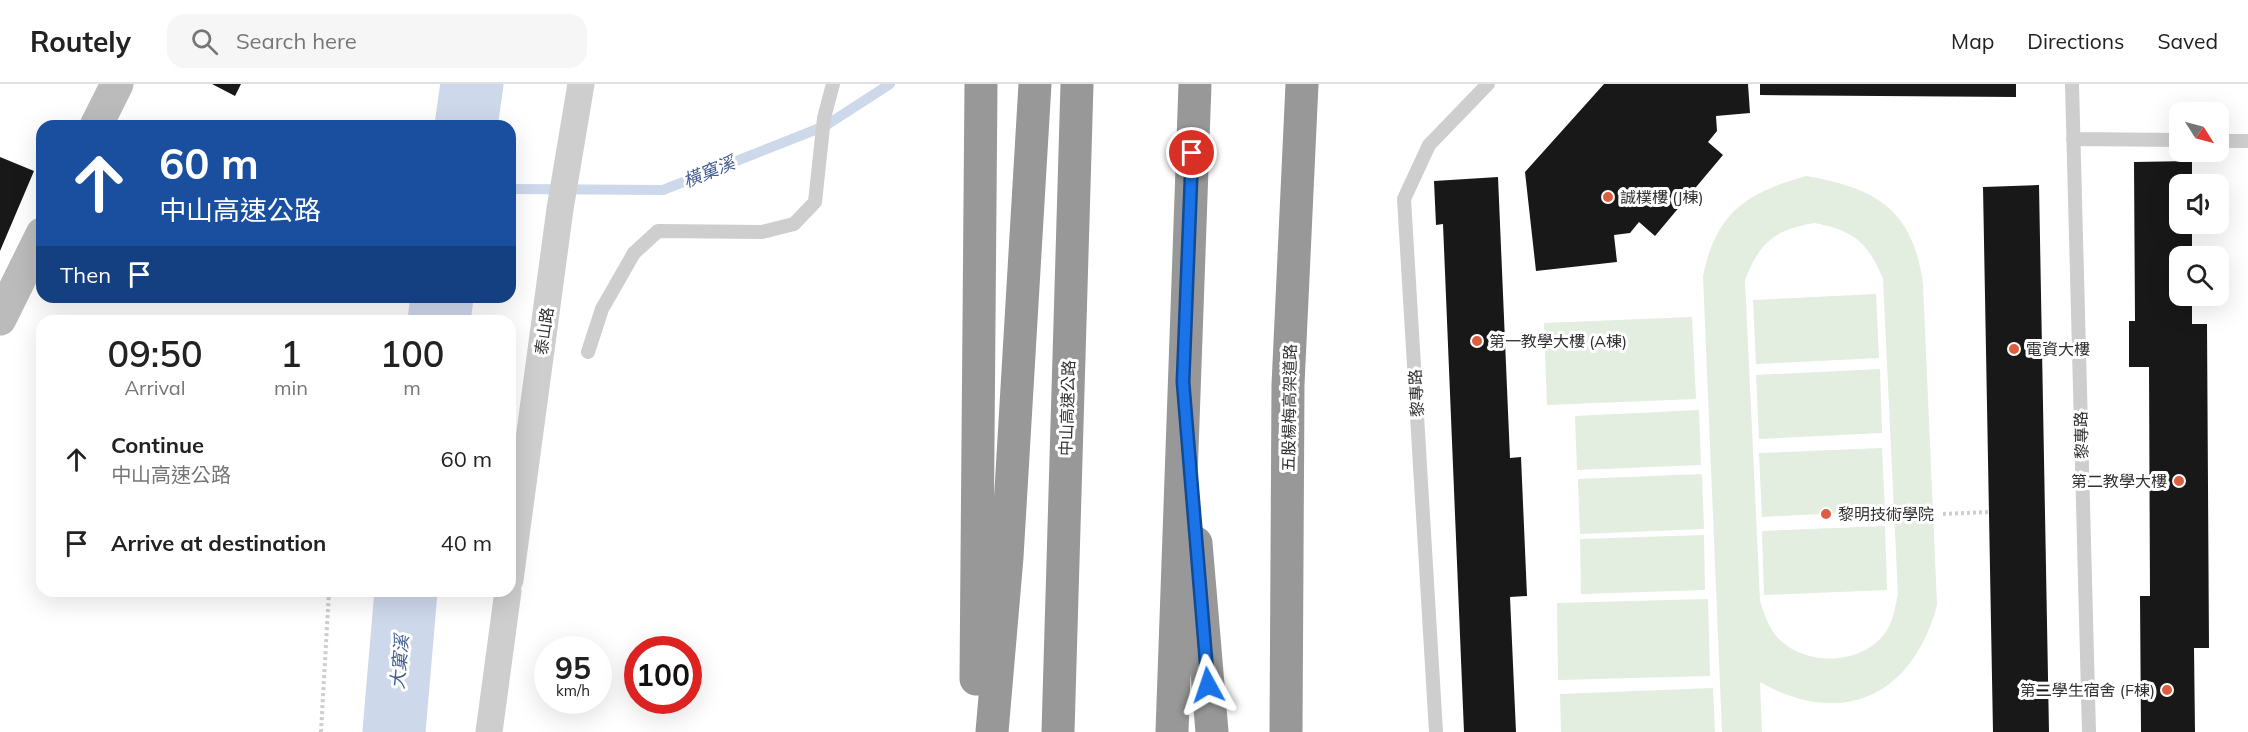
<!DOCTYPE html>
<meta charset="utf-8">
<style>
:root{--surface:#fff;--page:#f6f6f6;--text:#222;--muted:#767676;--line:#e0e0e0}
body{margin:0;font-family:Mulish,"Noto Sans TC",sans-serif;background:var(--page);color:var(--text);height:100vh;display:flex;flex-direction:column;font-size:22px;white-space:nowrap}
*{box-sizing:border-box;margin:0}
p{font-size:20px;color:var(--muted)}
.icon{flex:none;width:33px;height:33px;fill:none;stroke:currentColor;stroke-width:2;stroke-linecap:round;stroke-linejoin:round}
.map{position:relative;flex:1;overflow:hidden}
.sheet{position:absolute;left:36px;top:231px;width:480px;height:282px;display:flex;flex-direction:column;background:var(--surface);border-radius:18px;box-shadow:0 6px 24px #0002}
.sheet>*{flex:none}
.banner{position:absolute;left:36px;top:36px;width:480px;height:183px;border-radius:18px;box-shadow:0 6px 24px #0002;background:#1a4fa0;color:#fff;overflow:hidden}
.needle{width:39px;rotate:126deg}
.fabs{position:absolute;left:2169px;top:18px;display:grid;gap:12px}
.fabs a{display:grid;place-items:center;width:60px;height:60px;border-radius:12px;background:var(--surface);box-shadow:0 6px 24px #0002;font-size:30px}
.speed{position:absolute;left:534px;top:552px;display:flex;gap:12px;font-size:30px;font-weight:700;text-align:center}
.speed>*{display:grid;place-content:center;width:78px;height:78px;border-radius:50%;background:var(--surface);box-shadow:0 6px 24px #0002;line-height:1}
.speed small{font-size:15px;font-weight:400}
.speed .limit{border:9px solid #d22;background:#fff;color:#111}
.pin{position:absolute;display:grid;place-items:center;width:51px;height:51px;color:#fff;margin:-26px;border:3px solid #fff;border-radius:50%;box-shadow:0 2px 6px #0007}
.me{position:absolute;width:66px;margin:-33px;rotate:355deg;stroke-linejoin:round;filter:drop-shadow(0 0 4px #0008)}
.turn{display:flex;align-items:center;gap:21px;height:126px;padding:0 24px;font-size:27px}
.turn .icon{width:78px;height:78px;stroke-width:2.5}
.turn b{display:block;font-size:42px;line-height:51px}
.then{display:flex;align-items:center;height:57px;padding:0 24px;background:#0003;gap:12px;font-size:22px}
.eta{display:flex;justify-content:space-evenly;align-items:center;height:102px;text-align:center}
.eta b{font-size:36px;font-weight:600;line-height:42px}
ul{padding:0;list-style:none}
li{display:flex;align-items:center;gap:18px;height:84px;padding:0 24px}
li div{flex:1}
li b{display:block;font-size:22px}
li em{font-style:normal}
header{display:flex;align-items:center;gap:36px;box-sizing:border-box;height:84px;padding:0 30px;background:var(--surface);border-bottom:2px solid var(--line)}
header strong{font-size:28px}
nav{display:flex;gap:33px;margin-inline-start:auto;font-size:21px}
.search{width:420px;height:54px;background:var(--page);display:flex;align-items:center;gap:15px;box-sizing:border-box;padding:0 21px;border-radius:18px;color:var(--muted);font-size:22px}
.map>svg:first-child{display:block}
.green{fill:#e3ede0;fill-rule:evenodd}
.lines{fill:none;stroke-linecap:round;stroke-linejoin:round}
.stream{stroke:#ced8eb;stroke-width:10}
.river{stroke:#ced8eb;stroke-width:63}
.building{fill:#181818}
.path{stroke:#cecece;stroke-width:4;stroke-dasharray:3 3;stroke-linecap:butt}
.lane{stroke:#cecece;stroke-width:14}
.street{stroke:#cecece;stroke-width:27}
.secondary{stroke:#bbb;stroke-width:33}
.highway{stroke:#989898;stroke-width:33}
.route-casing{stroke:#114b97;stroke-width:15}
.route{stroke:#1a73e8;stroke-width:10}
.poi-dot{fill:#db5e40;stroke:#fff;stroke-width:2}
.labels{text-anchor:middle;stroke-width:6;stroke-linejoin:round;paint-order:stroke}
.poi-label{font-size:16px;fill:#313131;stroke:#fff;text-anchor:start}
.street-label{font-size:16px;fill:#313131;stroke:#fff}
.water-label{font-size:18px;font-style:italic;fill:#435d8f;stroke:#fff}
</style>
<header>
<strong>Routely</strong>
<div class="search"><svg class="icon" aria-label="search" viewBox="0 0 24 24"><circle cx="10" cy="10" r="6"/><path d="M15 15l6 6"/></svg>Search here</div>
<nav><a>Map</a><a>Directions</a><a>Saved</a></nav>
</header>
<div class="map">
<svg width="2248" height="648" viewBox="0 0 2248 648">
<rect width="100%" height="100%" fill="#fff"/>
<path class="green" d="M1806,92C1876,104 1913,125 1923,200L1937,521C1913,612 1842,645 1760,598L1762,648H1722L1703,192C1716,129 1746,109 1806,92ZM1814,139C1853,146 1868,158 1883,195L1898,511C1896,519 1894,529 1891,538C1874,580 1812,585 1781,557C1769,546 1765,532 1760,517L1745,196C1759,159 1774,146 1814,139Z
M1876,210L1879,274L1756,280L1753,216Z
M1692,233L1696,315L1547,321L1544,239Z
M1880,285L1882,349L1759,355L1756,291Z
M1699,326L1701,381L1577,386L1575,332Z
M1882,364L1885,427L1762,433L1759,369Z
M1702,390L1704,445L1580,450L1578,395Z
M1885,442L1887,506L1764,511L1762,447Z
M1704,451L1705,506L1581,510L1580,455Z
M1708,515L1710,592L1558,596L1557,519Z
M1713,604L1715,648H1561L1560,610Z"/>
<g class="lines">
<path class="stream" d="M510,105L663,106L825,42L890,0"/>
<path class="river" d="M466,42L472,0
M439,237L442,213
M394,648L406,507"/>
</g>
<path class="building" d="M212,0H241L235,12Z
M1604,0H1748L1750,29L1716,32L1717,47L1708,58L1723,71L1655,152L1639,138L1630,149L1614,151L1617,178L1536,187L1525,88Z
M1760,0H2016V13L1760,11Z
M0,73L34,87L0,167Z
M2192,77V100H2180V140H2192V172H2180V212H2192V240H2207L2209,564H2194L2195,648H2141L2140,512H2150L2149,283H2129V237H2135L2134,78Z
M1498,93L1510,374L1521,373L1527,512L1510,513L1516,648H1464L1443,140L1436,141L1434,97Z
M2039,101L2049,648H1993L1983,103Z"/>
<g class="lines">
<path class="path" d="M1943,430L1989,428
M321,648L329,507"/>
<path class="lane" d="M2072,0L2089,648
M2073,55L2180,56
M2218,57H2248
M588,268L602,225L634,169L658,147L762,148L794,140L815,118L824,34L833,0
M1436,648L1404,115L1429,61L1488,0"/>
<path class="street" d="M510,496L560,125L581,0
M489,648L508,507"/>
<path class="secondary" d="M96,42L117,0
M0,235L42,150"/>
<path class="highway" d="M1196,459L1212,648
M976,595L981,0
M992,648L1007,473L1035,0
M1058,648L1077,0
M1172,648L1195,0
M1286,648L1288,301L1302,0"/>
</g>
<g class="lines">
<g class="route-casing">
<path id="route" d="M1192,69L1183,298L1208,601"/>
</g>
<use href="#route" class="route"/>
</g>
<g class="poi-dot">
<circle cx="1608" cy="113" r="6"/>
<circle cx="1477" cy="257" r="6"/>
<circle cx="2014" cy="265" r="6"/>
<circle cx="2179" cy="397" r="6"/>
<circle cx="1826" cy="430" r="6"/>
<circle cx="2167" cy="606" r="6"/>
</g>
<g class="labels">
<g class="poi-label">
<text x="1620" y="119">誠樸樓 (J棟)</text>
<text x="1489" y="263">第一教學大樓 (A棟)</text>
<text x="2026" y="271">電資大樓</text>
<text x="2167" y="403" text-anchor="end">第二教學大樓</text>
<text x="1838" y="436">黎明技術學院</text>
<text x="2155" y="612" text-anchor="end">第二學生宿舍 (F棟)</text>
</g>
<g class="street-label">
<text transform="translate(544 247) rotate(-82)" y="6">泰山路</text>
<text transform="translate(1416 309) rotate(-93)" y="6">黎專路</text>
<text transform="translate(1067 324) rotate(-88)" y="6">中山高速公路</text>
<text transform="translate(1289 324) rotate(-89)" y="6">五股楊梅高架道路</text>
<text transform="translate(2081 351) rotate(-91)" y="6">黎專路</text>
</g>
<g class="water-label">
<text transform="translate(709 88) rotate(-22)" y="6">橫窠溪</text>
<text transform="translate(400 578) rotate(-85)" y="6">大窠溪</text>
</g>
</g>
</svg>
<div class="fabs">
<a><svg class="needle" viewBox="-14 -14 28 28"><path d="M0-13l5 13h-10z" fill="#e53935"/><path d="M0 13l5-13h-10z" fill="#767676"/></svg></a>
<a><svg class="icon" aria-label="sound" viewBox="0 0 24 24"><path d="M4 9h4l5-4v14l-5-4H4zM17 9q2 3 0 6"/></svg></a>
<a><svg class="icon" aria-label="search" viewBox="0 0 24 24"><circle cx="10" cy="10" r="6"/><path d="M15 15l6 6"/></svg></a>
</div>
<div class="speed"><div>95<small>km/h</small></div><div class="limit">100</div></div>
<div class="pin" style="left:1192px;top:69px;background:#d93025"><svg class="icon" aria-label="arrive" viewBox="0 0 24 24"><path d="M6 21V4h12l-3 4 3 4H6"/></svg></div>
<svg class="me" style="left:1208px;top:601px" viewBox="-20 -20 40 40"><path d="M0-17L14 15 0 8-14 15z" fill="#1a73e8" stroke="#fff" stroke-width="4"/></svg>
<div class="banner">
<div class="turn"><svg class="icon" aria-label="ahead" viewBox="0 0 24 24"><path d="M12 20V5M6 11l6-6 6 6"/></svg><div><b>60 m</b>中山高速公路</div></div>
<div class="then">Then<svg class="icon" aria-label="arrive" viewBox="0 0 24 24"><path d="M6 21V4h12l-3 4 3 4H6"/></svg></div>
</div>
<section class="sheet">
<div class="eta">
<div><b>09:50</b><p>Arrival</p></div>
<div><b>1</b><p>min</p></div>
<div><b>100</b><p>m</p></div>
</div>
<ul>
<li><svg class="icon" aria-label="ahead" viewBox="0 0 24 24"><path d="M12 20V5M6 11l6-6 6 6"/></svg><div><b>Continue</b><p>中山高速公路</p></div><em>60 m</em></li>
<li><svg class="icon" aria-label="arrive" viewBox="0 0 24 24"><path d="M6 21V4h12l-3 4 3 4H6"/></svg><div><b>Arrive at destination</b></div><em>40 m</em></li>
</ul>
</section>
</div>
